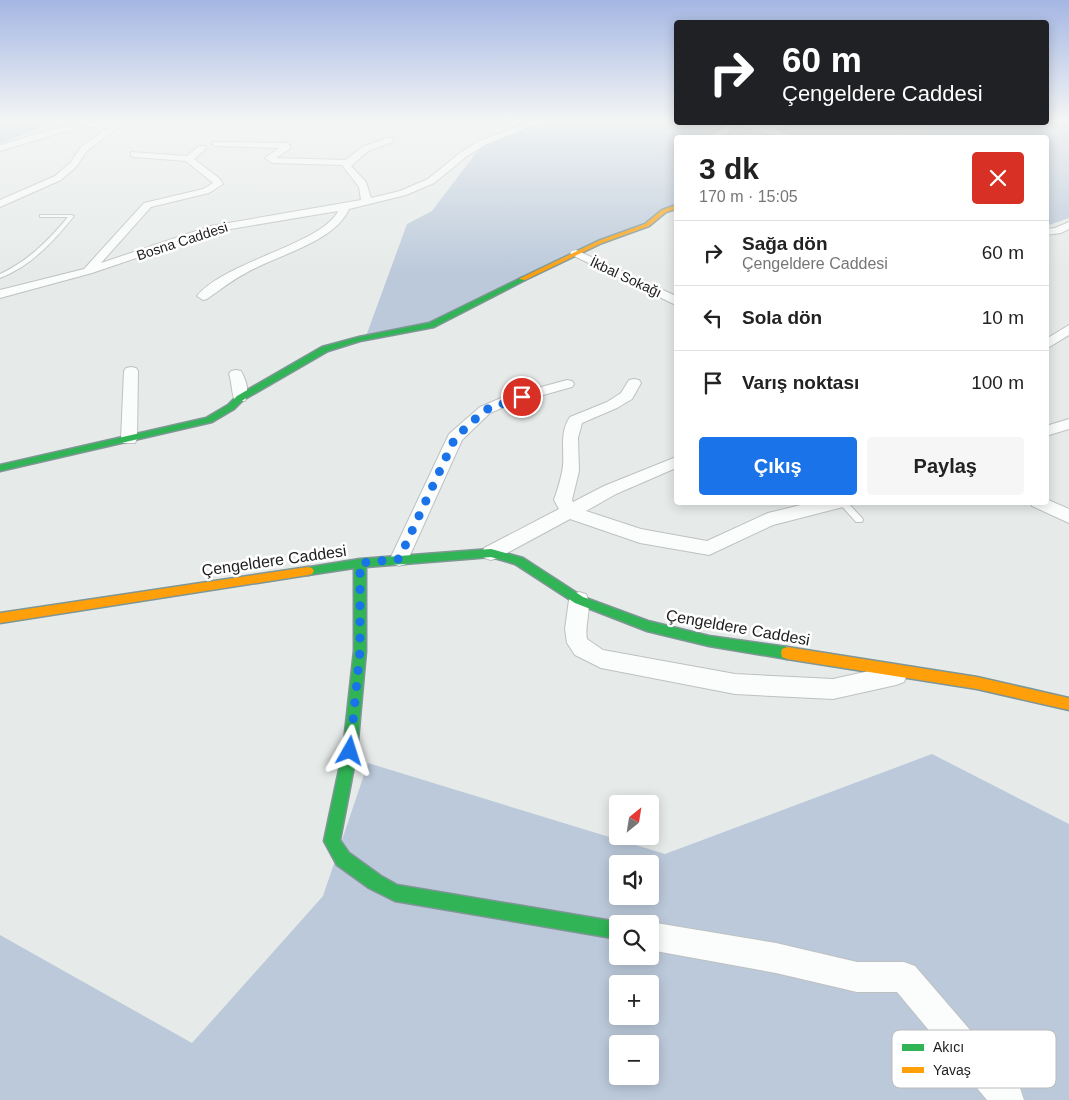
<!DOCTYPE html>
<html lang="tr">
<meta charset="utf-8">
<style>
:root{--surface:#fff;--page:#f6f6f6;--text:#222;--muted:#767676;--line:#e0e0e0;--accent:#1a73e8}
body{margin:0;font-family:Arial,sans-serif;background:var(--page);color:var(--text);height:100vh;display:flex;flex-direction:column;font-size:19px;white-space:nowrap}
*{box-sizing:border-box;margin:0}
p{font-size:16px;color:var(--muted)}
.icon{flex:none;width:28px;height:28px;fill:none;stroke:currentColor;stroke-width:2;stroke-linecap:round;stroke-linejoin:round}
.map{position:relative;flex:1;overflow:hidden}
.details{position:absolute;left:674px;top:135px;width:375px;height:370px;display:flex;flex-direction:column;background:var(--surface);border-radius:5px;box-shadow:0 2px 12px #0003}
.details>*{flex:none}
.hud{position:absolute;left:674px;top:20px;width:375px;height:105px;border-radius:5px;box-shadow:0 2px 12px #0003;background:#202124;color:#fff;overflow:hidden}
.needle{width:32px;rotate:30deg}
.controls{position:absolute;left:609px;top:795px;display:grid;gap:10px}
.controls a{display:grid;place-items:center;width:50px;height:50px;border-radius:5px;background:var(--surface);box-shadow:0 2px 12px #0003;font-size:25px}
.pin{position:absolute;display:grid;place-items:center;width:42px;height:42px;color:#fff;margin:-21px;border:2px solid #fff;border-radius:50%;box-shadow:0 1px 5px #0007}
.me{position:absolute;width:55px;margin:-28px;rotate:6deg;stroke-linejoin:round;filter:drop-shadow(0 0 4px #0008)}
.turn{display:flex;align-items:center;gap:18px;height:105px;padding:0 25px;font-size:22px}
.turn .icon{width:65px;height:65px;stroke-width:2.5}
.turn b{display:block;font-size:35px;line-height:42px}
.round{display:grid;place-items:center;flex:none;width:52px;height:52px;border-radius:5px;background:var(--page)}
.headline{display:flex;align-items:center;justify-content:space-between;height:85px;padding:0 25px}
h1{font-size:30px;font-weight:700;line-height:38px}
.action{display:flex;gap:10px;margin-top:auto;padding:10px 25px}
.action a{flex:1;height:58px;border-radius:5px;background:var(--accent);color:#fff;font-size:20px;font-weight:700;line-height:58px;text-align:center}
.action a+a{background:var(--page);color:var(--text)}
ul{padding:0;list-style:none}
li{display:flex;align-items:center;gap:15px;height:65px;padding:0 25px;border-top:1px solid var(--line)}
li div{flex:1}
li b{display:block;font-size:19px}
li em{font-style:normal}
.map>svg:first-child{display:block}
.residential{fill:#d7dad9}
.forest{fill:#bbc9da;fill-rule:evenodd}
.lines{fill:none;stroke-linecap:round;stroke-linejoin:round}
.lane-casing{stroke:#bec1c0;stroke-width:2}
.street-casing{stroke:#bec1c0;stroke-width:2}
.fast-casing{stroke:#7e9695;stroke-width:3}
.slow-casing{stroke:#7e9695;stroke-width:3}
.lane{fill:#fbfcfc;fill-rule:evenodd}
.street{fill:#fbfcfc;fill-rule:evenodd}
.fast{fill:#30b455;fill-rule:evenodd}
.slow{fill:#ff9f0a;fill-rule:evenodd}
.route{stroke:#1a73e8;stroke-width:9;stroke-dasharray:0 16.2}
.labels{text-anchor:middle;stroke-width:5;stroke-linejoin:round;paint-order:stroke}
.far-street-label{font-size:14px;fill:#1d1d1d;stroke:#fff}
.street-label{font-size:16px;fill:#1d1d1d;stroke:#fff}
.key{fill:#fff;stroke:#bbb;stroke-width:1}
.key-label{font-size:14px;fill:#1d1d1d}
</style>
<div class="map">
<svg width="1069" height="1100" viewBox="0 0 1069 1100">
<rect width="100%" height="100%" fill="#e6ebe9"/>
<path class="residential" d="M736,123H943L942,125L893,137L794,138L779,133L762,137L720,138Z"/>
<path class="forest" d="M0,119H53L42,127L0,143Z
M526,119H676V122L736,123L720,137L676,138V208L435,321L365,339L407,224L432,211L479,149Z
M1046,119H1069V218L1046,226V138H893L942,125L943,123L1046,122Z
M932,754L1069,824V1100H0V935L192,1043L323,896L368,763L665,854ZM618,864H650V896H618ZM618,924H650V956H618ZM618,984H650V1016H618ZM618,1044H650V1076H618Z"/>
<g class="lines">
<g class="lane-casing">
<path id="lane" d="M40,215H72L74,216C54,241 31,266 0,278V274C28,261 48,241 68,217H40Z
M838,502H847L862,518L863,520L862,522H856Z"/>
</g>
<g class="street-casing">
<path id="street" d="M116,119H124L125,122L87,151L76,167L61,180L0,207V200L55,176L70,163L81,147L108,128L83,126L0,151V145C34,136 78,116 113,124L117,121Z
M539,119H549L485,145L467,156L434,183L406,195L349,209C335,242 275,256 246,273C232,280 220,290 207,299L203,300L197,296C224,262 324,243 338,211L213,232L92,273L0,298V290L84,269L144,203L203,189L213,183L186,161L134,157L131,156V152L187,156L199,146H205V150L194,159L219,178L223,184L209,193L151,207L101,263L211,226L361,200L359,187L342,165L272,163L265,158L279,148L216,146L212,144L213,142L286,143L290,145V149L276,158L346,160L362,147L387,138H393V142L368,151L351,166L366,182L371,198L400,191L428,179L461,152L479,141Z
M1046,119L1069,121V125L1046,121Z
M732,122H746L766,127L784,122H800L775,129L798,138H784L738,126L718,138L711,136Z
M1069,222V229L1061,233L1046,235V229L1055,228Z
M576,250L676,296V305L572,255L570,253L572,251Z
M1069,325V335L1046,349V339Z
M131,367L136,368L138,371L137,439L135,443H123L121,439L124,371L126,368Z
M236,370L241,371C246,380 250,392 245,401H235C232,397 232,382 229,374L231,371Z
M634,379L639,380L641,383L632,399L617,408L582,423L578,438L579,471L572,500L573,502L604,486L676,457V468L616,494L586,511L641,529L707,541L768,513L813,502H849L847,506L773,525L709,555L640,543L570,519L498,558L491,560L484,558L482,553L484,548L559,509L554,500C557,491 560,482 562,472C566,454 558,434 570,417L607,402L621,393L629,380Z
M567,380L572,381L574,384L572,387L511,404L490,413L462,440L406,564L399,566L392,564L390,559L449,434L480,407L501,398Z
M1069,419V429L1046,436V426Z
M1046,499L1069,509V523L1032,506L1030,502H1046Z
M579,592L586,594C593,607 584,624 587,639L603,650L735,674L833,679L896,665L904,668L907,675L904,682L896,685L833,699L735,694L601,668L575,655L567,643L565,629L569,600L572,594Z
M650,922L776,943L857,962H904L915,966L1020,1088L1024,1100H987L897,992H857L776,973L650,950V924H645Z"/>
</g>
<g class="fast-casing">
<path id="fast" d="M523,277L525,278V280L434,327L360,341L328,351L243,400L234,409L212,422L0,471V465L206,418L228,405L237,396L322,347L359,337L429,323Z
M491,549L523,558L583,597L648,621L709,636L787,647L792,649L793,653L792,657L787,659L709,646L647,631L575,603L515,564L491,557L366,567V651L357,751L340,840L349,853L381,876L397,885L618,922L621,924H618V939L395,901L369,888L337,865L324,841L343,751L354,651V568L308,575L304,574L302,571L304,568L360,559Z"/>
</g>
<g class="slow-casing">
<path id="slow" d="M676,205V209L666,212L649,226L602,243L525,280L519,279L598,241L645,224L662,210Z
M308,567L312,568L314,571L312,574L308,575L0,623V613Z
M787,647L977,677L1069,698V710L977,689L787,659L782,657L781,653L782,649Z"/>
</g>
<use href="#lane" class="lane"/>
<use href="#street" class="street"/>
<use href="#fast" class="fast"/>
<use href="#slow" class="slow"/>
</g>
<linearGradient id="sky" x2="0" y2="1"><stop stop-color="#a4b6e3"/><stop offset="0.44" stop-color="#f4f6f5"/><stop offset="1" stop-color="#f4f6f5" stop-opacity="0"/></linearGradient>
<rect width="1069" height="273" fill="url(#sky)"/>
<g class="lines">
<path class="route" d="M350,751L360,651V563L399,559L455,438L485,410L522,397"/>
</g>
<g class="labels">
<g class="far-street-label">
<text transform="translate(182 241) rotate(-18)" y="5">Bosna Caddesi</text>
<text transform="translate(626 277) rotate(25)" y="5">İkbal Sokağı</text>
</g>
<g class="street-label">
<text transform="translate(274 560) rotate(-8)" y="6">Çengeldere Caddesi</text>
<text transform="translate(738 627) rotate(10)" y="6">Çengeldere Caddesi</text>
</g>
</g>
<rect x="892" y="1030" width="164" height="58" rx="8" class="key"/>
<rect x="902" y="1044" width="22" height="7" fill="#30b455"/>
<rect x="902" y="1067" width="22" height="6" fill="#ff9f0a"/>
<g class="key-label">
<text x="933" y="1052">Akıcı</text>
<text x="933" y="1075">Yavaş</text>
</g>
</svg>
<div class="controls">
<a><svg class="needle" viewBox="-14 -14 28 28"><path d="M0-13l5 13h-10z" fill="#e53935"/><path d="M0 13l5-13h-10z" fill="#767676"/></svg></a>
<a><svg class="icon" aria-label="sound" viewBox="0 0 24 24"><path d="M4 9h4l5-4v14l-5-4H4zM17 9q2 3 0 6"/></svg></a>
<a><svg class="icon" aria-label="search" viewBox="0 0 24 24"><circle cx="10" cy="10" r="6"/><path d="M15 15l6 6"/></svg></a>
<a>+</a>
<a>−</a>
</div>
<div class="pin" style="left:522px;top:397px;background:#d93025"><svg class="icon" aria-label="arrive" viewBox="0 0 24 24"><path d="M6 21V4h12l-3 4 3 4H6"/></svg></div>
<svg class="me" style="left:350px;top:751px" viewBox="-20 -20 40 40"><path d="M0-17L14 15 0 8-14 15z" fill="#1a73e8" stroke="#fff" stroke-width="4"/></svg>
<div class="hud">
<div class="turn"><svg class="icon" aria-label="right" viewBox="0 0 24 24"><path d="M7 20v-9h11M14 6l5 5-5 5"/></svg><div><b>60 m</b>Çengeldere Caddesi</div></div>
</div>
<section class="details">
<div class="headline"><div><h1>3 dk</h1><p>170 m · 15:05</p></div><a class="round" style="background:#d93025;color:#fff"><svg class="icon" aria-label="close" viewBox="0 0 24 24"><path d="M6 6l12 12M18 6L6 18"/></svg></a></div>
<ul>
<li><svg class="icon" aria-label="right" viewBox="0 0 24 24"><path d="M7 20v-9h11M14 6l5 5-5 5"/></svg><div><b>Sağa dön</b><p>Çengeldere Caddesi</p></div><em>60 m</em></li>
<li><svg class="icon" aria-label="left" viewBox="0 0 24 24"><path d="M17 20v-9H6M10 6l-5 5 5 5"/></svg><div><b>Sola dön</b></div><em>10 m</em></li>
<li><svg class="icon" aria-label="arrive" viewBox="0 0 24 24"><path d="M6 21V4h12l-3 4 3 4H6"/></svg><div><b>Varış noktası</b></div><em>100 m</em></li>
</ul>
<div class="action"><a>Çıkış</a><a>Paylaş</a></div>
</section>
</div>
